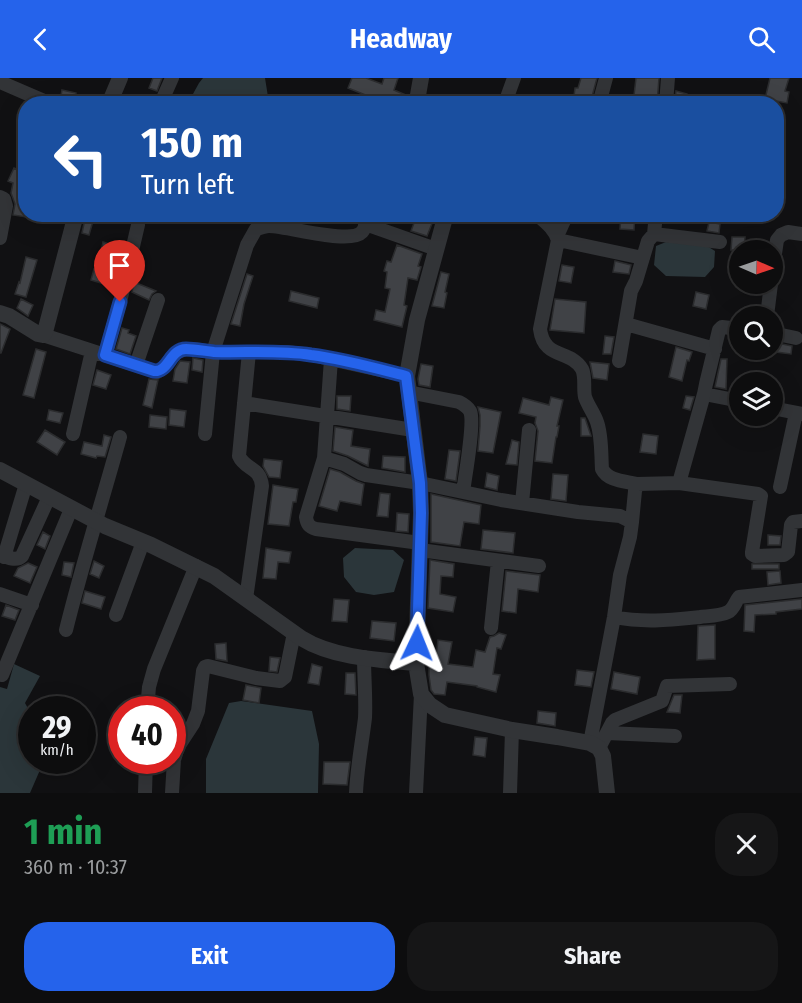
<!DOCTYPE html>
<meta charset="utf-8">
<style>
:root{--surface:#0d0d0e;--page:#161617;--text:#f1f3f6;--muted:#9a9c9e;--line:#2d2d2e;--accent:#2563eb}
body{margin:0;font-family:"Fira Sans Condensed",sans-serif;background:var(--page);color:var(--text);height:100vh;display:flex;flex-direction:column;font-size:22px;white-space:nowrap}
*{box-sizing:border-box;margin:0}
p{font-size:20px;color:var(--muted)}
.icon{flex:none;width:33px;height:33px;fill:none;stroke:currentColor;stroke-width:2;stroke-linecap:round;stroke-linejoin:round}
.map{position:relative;height:715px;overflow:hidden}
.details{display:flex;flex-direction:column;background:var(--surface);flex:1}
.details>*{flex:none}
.hud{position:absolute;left:18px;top:18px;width:766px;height:126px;border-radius:24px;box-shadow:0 6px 24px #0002,0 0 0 2px var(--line);background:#1a4fa0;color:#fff;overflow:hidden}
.needle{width:39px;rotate:92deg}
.controls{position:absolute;left:729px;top:162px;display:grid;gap:12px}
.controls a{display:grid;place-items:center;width:54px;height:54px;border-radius:50%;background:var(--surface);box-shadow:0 6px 24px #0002,0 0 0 2px var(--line);font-size:30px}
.speed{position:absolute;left:18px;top:618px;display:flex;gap:12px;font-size:30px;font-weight:700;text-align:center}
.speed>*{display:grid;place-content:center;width:78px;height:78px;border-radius:50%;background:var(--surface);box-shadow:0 6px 24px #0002,0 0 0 2px var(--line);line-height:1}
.speed small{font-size:15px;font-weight:400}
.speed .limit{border:9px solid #d22;background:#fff;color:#111}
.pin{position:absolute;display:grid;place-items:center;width:51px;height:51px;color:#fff;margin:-62px -26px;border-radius:50% 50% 50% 0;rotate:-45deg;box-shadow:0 0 6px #0007}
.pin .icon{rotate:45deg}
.me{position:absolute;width:66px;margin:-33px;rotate:2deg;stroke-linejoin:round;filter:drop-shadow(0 0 4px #0008)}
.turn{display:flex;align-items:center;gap:21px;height:126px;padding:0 24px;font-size:27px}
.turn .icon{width:78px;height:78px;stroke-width:2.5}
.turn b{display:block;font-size:42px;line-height:51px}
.round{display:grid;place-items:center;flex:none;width:63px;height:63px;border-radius:24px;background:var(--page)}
.summary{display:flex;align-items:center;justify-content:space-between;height:102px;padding:0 24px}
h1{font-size:36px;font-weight:700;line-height:45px;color:#1e9e55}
.action{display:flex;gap:12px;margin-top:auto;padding:12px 24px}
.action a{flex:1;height:69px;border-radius:24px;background:var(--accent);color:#fff;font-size:24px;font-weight:700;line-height:69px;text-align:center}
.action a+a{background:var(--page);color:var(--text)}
header{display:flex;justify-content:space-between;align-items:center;height:78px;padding:0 24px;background:var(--accent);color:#fff;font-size:27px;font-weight:700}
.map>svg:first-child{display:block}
.water{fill:#2b363a}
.building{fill:#404246;stroke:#2b2c2e;stroke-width:1.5}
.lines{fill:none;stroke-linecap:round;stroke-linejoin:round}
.minor{stroke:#323437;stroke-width:14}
.tertiary{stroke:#323437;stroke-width:16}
.route-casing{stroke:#184099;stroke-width:15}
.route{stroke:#2563eb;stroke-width:10}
</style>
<header><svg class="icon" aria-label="back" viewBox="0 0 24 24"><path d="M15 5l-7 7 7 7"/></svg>Headway<svg class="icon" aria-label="search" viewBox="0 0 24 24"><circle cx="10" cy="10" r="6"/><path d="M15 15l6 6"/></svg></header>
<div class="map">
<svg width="802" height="715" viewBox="0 0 802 715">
<rect width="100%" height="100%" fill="#111113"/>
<path class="water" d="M203,0H265L269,25H188L199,5Z
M666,164L707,168L715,173L714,189L705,199L666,198L654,187L656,168Z
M355,470L393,472L404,482L394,514L374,517L356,514L344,499L343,480Z
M14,586L40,598L25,625L31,636L32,682L36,683L40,692L30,715H0V609L7,611Z
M241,623L312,633L319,666L318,715H206V681L229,625Z"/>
<path class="building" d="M153,0H162L157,13L149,10Z
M352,0H366L382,6L384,0H398L394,12L408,18L405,26H388L348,10Z
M581,0H597L590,26H573L575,10H578Z
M636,0H659L657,26H633Z
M770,0H789L785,13L789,14L787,25L765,21Z
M62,12L76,15L74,26L60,24Z
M676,13L687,16L685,26H675Z
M14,90L26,95V139L13,137L15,126L11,115L13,105L8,103Z
M86,136H95L89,157L82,155Z
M621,136H635L634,152L620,151Z
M417,137L433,143L427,158L411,153Z
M709,144L720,146L719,155L707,153Z
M732,159H745L744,172H731Z
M103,164L123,170L121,179L101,174Z
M397,167L422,176L418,188L421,189L417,202L408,200L404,227L407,228L402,249L374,242L376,232L385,234L390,211L385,210L387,194L384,193L387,183L391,184Z
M26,179L37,182L26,219L15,216L19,204L20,205Z
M615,183L631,187L629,196L613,194Z
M562,187L574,189L571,205L559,203Z
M94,191L117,198L114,209L91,202Z
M441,194L449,196L445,214L447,215L444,230L432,228Z
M247,196L253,198L244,226L240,248L231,246Z
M134,204L156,213L152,216L149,222L132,214Z
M291,213L319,220L317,230L289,223Z
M696,214L709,217L706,231L693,228Z
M21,221L33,227L28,238L17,230Z
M555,221L586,224L584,255L550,252Z
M0,246L10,251L1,275H0Z
M122,250L129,252L128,255L136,258L130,276L116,271Z
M605,258L614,259L611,276H603Z
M777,265L792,268L791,276L776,274Z
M676,269L692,274L689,283L687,282L682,303L669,299Z
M36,271L46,274L34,320L23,317Z
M193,280L203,282L202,294L192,292Z
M721,281H727L726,311L715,309Z
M180,283L190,284L187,305L173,303L175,291Z
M590,284L609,286L607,302L593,300Z
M421,286L433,288L430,309L419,307L418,301Z
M97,292L111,297L106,311L93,307Z
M149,301L158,302L152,330L143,327Z
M337,318H351L350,333L337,331Z
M686,318L694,319L690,332L683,330Z
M551,319L563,322L557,348H559L557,359H556L552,385L535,383L538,353L535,345L536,339L519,335L523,320L549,327Z
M478,329L501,334L493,375L478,373L480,348V337Z
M170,331L186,333L184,349L169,347Z
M49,332L63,335L60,345L47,342Z
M150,337L167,339L166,351L149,349Z
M581,340H585L591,358H581Z
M335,349L353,352L351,368L370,371L368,388L348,378L333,373Z
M45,352L65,364L57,377L37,364Z
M643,356L658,358L656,376L640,374Z
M104,357L111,359L105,379L97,378L96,380L81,376L84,364L102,368Z
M512,362L519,364L517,387L506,386Z
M449,372L460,373L456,403L445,401Z
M383,378L405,379V394L382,390Z
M264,381L282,383L280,400L269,399L263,388Z
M330,391L340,394L356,403L364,406L361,427L340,423L337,433L319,428Z
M487,395L499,398L497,412L485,409Z
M553,396L568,397L566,423L551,421Z
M273,407L298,411L296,424H293L289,448L268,446Z
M380,415L390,416L388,439L377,438Z
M431,416L481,427L479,446L464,444L460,468L431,464Z
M397,435L409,436L408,454L396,453Z
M483,452L515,455L513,475L481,471Z
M43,454L50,458L45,471L37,467Z
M768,457L781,458L780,467H768Z
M266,470L291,474L289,485L278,484L276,501L263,500Z
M430,482L454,486L453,499L441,498L440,516L456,519L453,534L428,530Z
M94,483L104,488L99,500L90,496Z
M64,484L74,485L71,499L62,497Z
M28,485L37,489L30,505L14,498L18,490Z
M752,486H779V491H752Z
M506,493L540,497L538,514L518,511L516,535L502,533Z
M780,493L781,505L768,507L767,494Z
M85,513L105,519L101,531L82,525Z
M334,521L349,522L347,544L332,543Z
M802,521V531L776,534V536L755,537L754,554L744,553L745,527Z
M6,527L19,532L15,542L2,538Z
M372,543L396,545L394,563L370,560Z
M715,547V581L697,582L698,548Z
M499,555L506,557L501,571L497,570L493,596L500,597L496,614L477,609V608L447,604L445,617L434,616L431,612L429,597V587H435L438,562L452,564L448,586L473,589L476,572L485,574L490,559L494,558Z
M226,565L227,583L216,581L215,566Z
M270,579L280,580L277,594L269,593Z
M312,586L322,589L319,607L308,605Z
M577,592L594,594L591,609L575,607Z
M614,594L640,599L637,616L611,611Z
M346,595H355L356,617L345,616Z
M246,607L261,610L259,625L243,622Z
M674,617H682L680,635L667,634Z
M538,633L556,635L555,648L537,645Z
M475,659L487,660L485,679L473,677Z
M324,684H350L347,707L323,706Z"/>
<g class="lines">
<path class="minor" d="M0,4L51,26
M164,18L172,0
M505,25L514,0
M599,26L606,0
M666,26L668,0
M0,119L4,121L6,128L0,160
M536,136C545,144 554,150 558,162L540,251C544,282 570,271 582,291C586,299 583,310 585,319C588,328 594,335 597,344C602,358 601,376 602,391C608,403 625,403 637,406
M365,146L436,171
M654,156L720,164
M557,158L567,136
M558,162L643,180
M772,196L777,162L781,157L788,154L802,156
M767,238L771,206
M626,246L715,271
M740,251L722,249L719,252L706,306L704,316L740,323
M772,255L796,260
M43,257L157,294C164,291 167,286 171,280C182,266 198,272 213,274L247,167L256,151C260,150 265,148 269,148C288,148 350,167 362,154C366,150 366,142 367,136
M105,277L120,224L138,147
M331,281L324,380L344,386L360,395L366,397L420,405L501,422L578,434L620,438L632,444L630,459L620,497L614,539L590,665
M619,283L631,213L636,203L648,163L654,156L656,136
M136,287L158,222
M408,314L459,324C463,326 467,328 470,333C475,344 465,399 463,414
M244,325L413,352
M772,330L802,336
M73,356L92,273
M205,356L213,274H286L312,277L407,298
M324,380L306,439C307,446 309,449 316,451L420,465
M679,405L704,316
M780,409L796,335
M522,425L529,352
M632,444L635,413L637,406L679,405L758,416L761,418L752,474V476L755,478L784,477L788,474L791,447L793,444L802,443
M420,472L539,488
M0,477C7,479 16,484 22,478L49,419
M4,479L26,406
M0,516L32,527
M246,521L262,408C260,388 245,392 239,378L249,274
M116,537L143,464
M614,539C644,545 670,542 700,539C708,538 720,538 728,534C734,531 735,524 739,519L802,512
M491,550L498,483
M66,552C82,487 102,424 120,359
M2,597L71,431
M147,632L149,609L154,591L196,488
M607,655L675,658
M599,670L612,645L615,642L662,623L667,608L730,606
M145,715L146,682
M172,715L174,682L178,669L193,646L198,633L203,593L205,589L208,588L256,600L280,603L285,599L294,555
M356,715C357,690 362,665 365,640C366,620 364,599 364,579
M416,715L421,616
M510,715L512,652"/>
<path class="tertiary" d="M421,0L418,17L421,26
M109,26L120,0
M446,136L417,242L407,298L420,405L421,435L416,585L421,616L430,627L445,637L512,652L557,659L590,665L599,670L603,678L607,715
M0,235L9,238L38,256L43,257L45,254L76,136
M0,392L105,448L151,467L214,498L301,560C333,580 379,582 416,585"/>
</g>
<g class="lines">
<g class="route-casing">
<path id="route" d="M120,224L105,277L154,293C169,294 170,271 186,271C195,271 204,273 214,274C246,275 279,272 311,277C343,281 375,290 406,298L420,405L421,435L417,565"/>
</g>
<use href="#route" class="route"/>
</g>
</svg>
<div class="controls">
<a><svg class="needle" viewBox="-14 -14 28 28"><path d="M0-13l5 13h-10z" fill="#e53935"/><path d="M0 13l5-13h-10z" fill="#9a9c9e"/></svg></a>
<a><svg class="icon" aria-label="search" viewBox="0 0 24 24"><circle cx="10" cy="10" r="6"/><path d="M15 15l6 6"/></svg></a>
<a><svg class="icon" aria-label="layers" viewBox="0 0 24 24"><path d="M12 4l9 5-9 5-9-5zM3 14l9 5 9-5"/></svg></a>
</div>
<div class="speed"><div>29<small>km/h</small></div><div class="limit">40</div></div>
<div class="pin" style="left:120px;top:224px;background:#d93025"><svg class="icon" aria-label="arrive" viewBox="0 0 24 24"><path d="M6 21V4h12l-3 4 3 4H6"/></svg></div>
<svg class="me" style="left:417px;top:565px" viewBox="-20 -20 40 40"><path d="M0-17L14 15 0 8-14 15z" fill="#2563eb" stroke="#fff" stroke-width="4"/></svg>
<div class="hud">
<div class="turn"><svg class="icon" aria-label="left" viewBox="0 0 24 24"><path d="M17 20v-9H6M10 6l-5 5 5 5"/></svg><div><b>150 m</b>Turn left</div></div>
</div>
</div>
<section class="details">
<div class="summary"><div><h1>1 min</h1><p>360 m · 10:37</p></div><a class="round"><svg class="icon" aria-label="close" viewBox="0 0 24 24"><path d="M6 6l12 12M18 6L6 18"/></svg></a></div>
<div class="action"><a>Exit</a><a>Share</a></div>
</section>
